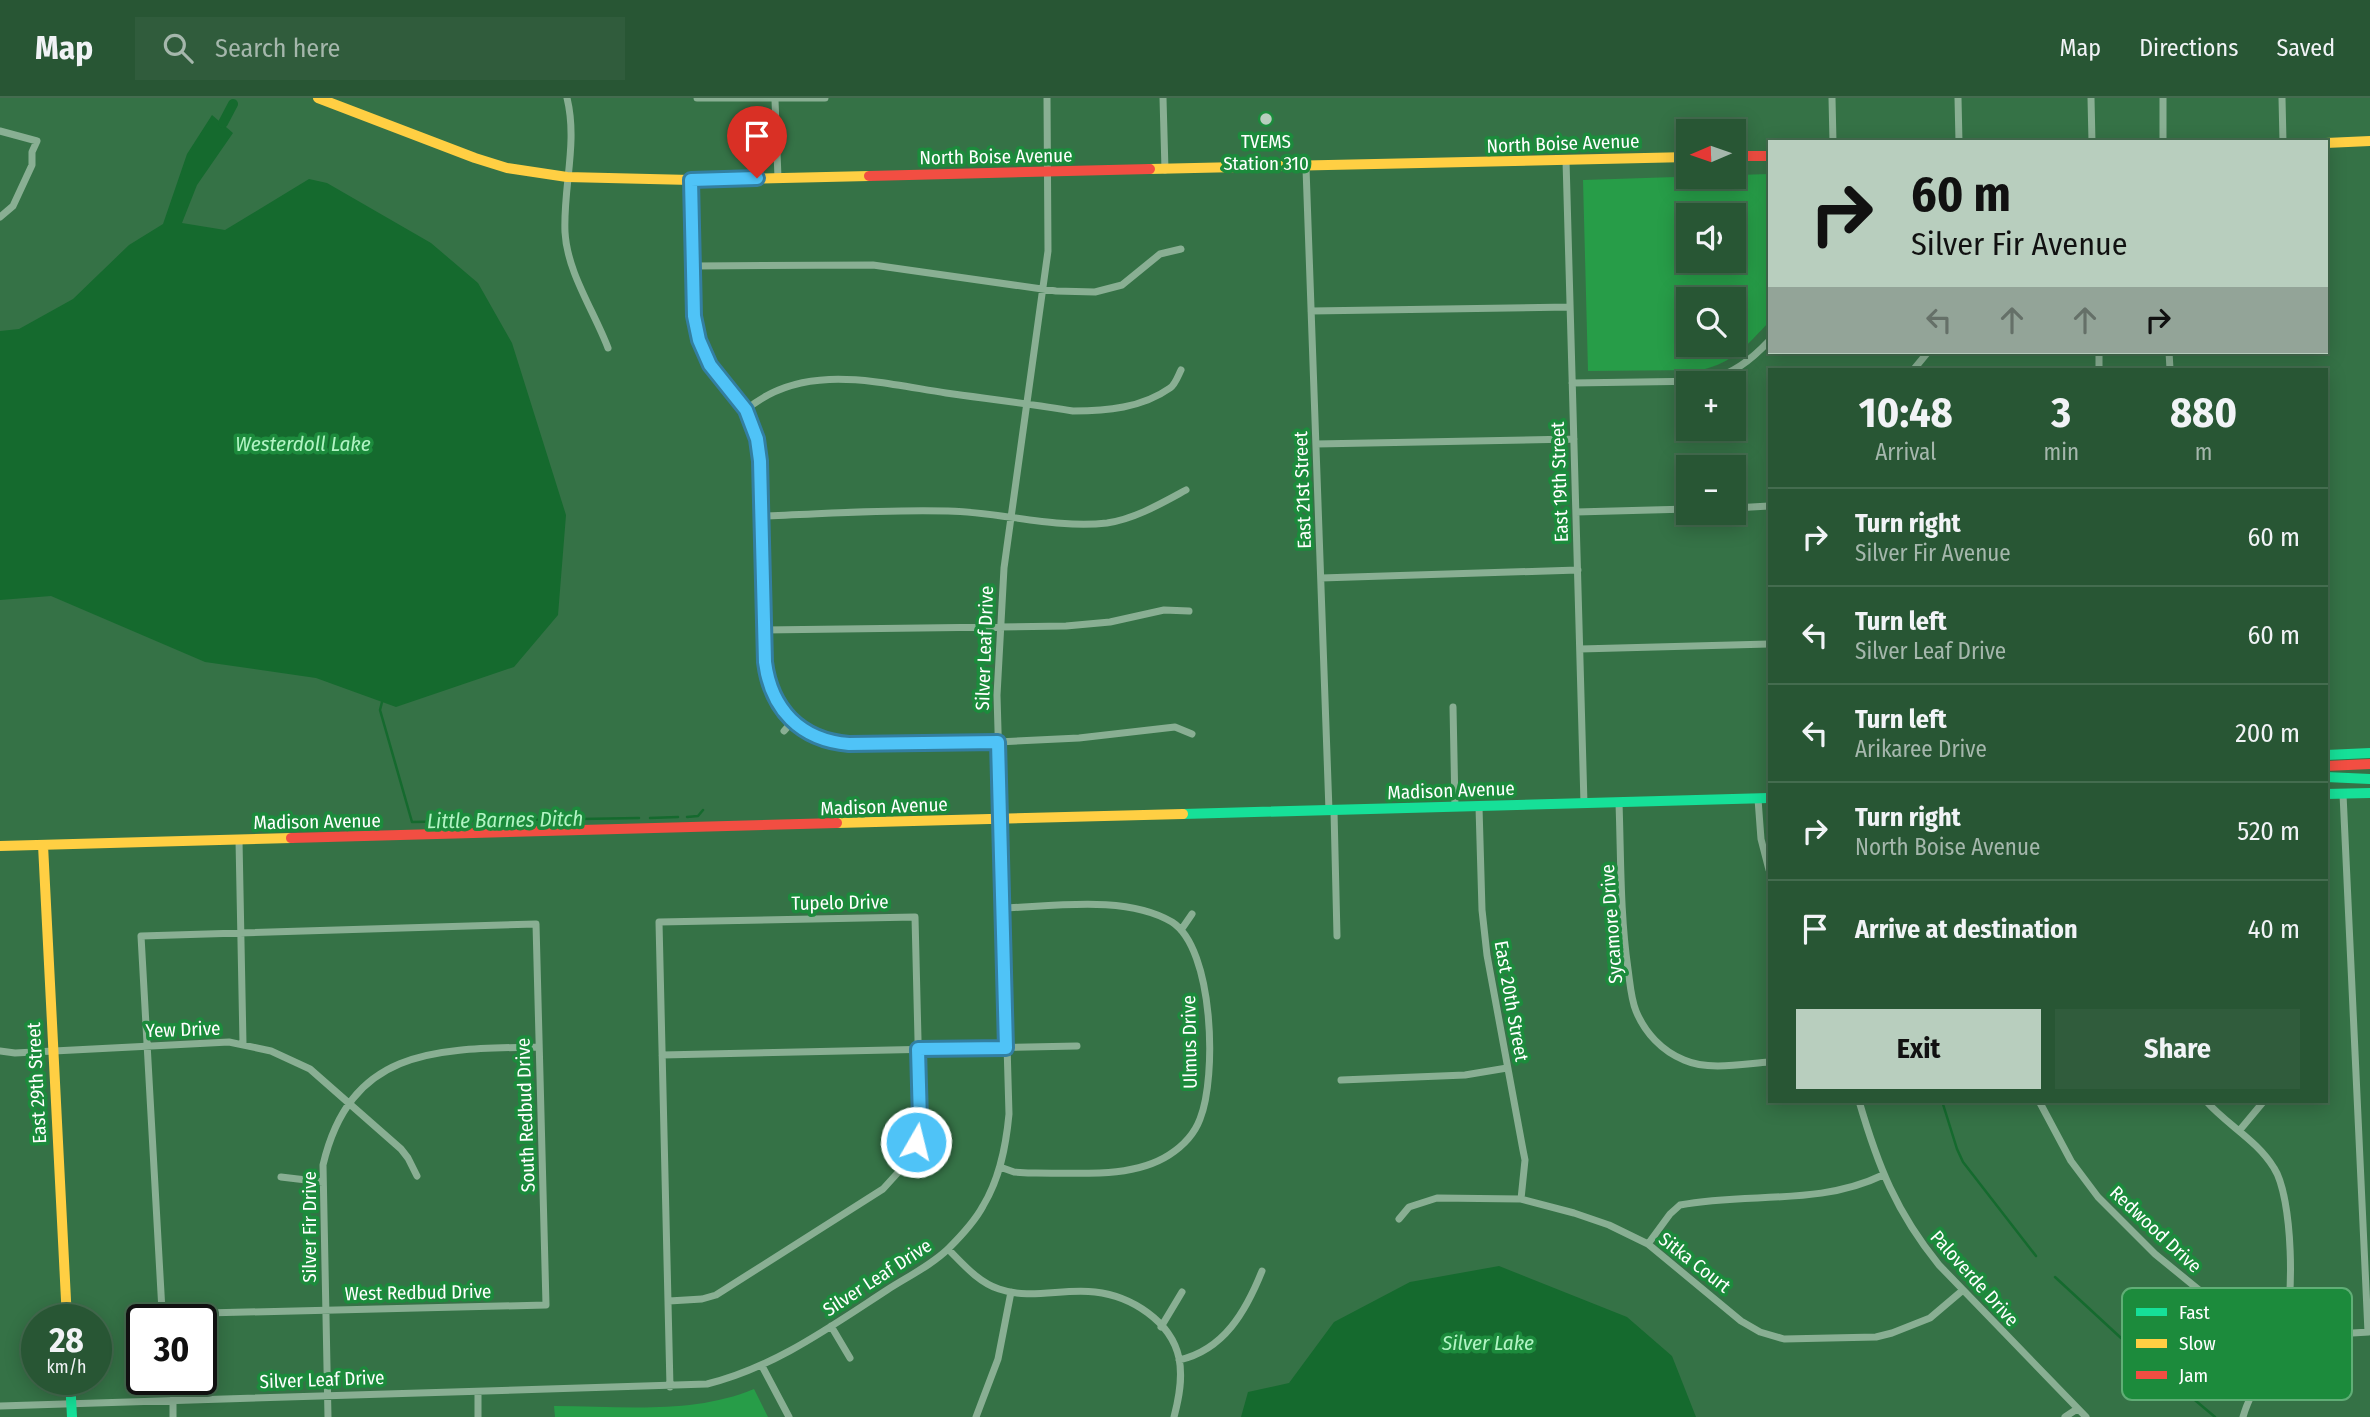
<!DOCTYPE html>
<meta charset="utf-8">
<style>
:root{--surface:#285634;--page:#305c3c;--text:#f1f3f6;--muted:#a5b7ac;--line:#446c4f;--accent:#b8cebe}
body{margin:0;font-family:"Fira Sans Condensed",sans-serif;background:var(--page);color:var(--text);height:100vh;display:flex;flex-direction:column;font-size:26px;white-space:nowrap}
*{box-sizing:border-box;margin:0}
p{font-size:23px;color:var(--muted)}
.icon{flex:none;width:38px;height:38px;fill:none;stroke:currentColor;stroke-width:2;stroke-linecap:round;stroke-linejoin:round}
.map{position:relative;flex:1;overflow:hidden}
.drawer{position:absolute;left:1768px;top:270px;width:560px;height:735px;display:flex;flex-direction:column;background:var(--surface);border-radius:0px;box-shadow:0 4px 18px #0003,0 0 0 2px var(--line)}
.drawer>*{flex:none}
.top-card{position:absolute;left:1768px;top:42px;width:560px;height:214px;border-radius:0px;box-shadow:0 4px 18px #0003,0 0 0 2px var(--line);background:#b8cebe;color:#111;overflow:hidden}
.needle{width:46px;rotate:268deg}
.fabs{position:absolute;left:1676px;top:21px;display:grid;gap:14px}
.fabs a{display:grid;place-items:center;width:70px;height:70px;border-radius:0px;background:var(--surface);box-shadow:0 4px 18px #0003,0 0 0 2px var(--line);font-size:35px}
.speed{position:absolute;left:21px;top:1206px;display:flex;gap:14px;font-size:35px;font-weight:700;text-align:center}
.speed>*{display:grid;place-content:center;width:91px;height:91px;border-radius:50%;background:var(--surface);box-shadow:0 4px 18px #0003,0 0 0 2px var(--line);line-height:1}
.speed small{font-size:18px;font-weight:400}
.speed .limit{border:4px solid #111;border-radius:10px;background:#fff;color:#111}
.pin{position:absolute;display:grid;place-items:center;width:60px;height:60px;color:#fff;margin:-72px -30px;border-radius:50% 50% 50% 0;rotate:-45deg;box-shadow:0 0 7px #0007}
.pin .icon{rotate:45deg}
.me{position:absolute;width:77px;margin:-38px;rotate:8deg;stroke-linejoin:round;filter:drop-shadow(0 0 5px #0008)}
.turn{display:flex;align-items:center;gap:24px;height:147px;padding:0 28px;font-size:32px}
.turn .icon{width:91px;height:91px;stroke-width:2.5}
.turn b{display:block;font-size:49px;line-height:60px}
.lanes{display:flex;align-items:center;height:66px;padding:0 28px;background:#0003;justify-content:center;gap:35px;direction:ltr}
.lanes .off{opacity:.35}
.eta{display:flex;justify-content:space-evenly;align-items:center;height:119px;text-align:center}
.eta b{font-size:42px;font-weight:700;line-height:49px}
.button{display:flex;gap:14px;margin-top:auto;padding:14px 28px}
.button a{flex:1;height:80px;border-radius:0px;background:var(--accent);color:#111;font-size:28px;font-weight:700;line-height:80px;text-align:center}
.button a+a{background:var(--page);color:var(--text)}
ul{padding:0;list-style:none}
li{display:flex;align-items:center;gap:21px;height:98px;padding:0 28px;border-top:2px solid var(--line)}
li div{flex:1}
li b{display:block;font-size:26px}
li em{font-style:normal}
header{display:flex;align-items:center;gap:42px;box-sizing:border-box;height:98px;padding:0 35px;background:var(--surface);border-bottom:2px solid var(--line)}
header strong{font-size:33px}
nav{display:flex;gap:38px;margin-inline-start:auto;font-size:24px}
.search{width:490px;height:63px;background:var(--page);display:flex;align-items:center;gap:18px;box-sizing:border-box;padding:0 24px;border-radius:0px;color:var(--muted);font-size:26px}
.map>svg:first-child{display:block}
.green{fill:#279d48;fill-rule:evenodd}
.water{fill:#156a2e}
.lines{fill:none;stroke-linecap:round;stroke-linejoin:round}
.stream{stroke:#156a2e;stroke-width:2.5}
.canal{stroke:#156a2e;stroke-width:10}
.street{stroke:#89af93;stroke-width:7}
.fast{stroke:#16e098;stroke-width:10}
.slow{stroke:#ffcf43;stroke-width:10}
.jam{stroke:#f24e42;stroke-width:10}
.route-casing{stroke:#337fa1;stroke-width:18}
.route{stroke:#4fc3f7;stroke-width:12}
.poi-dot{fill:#b8cebe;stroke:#1c8b3c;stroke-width:2.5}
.labels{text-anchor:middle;stroke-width:7;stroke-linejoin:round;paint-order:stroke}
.poi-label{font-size:19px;fill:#fff;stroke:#1c8b3c}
.street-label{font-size:19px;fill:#fff;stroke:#1c8b3c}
.water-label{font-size:21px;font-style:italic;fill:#b2f4c4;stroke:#1c8b3c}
.key{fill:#1c8b3c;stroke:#60ae76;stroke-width:2}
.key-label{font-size:19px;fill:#fff}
</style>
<header>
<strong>Map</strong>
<div class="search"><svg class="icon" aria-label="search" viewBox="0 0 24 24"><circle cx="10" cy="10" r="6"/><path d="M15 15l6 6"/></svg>Search here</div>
<nav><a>Map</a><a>Directions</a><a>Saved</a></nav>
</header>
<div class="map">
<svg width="2370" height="1319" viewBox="0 0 2370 1319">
<rect width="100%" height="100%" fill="#357246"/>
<path class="green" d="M1769,76V224C1747,247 1733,265 1701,272L1588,273L1583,82ZM1689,117H1734V163H1689ZM1689,201H1734V247H1689Z
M754,1291L768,1319H555L554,1308C620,1308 692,1317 754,1291Z"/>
<path class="water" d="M212,17L233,35L197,87L182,125L225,132L309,81L327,85L431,145L478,185L512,245L566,417L558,517L514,569L396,609L316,580L205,564L51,498L0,502V233L19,231L73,201L129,147L163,126L187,56Z
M1499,1168L1627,1219L1672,1258L1696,1319H1241L1248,1294L1289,1285L1334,1224L1410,1184Z"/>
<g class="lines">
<path class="stream" d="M382,604L380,612L412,724L639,720
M687,719L698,718L703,712
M650,720L678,719
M1942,1003L1957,1051L1963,1064L2036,1158
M2055,1179L2121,1240L2215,1319"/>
<path class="canal" d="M223,25L233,6"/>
<path class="street" d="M567,0C578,45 563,89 565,134C567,174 594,213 608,250
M697,0H825
M1163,0L1165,72
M1832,0L1833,44
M1958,0L1959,44
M2091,0L2092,44
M2282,0L2283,44
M775,2L778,80
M0,33L37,43L32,54V67L13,108L0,119
M2163,44V0
M1566,62L1584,706
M1306,70L1329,713
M691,82L694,218L699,241L710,267L746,312L759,352L765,564C771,611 800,642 849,646L998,644L1079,640L1175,629L1192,636
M693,168L873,167L1056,193L1095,194L1122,187L1160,156L1181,151
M1311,213L1570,209
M2099,254V271
M2169,254L2170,271
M1914,271L1928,254
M1572,285L1706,283C1733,276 1751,262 1769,243
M746,312C803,263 880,285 946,295C989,301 1031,306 1073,313C1106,313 1142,310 1170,290C1175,287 1178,278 1181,272
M1316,346L1574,341
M1734,410L1769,408
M1576,414L1689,411
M761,418C823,416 886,411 948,413C1001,414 1055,431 1107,425C1135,421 1162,405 1186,392
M1321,480L1578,472
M764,532L1066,528L1110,524L1164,512L1189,513
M1580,551L1769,546
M1453,609L1455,709
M784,633L792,624
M2343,696L2368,1234
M1758,701L1761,741L1769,772
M1619,705C1621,760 1620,816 1628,871C1630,885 1631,901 1636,913C1645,935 1662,953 1684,962C1709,973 1743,966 1769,964
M1479,709L1482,812L1487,857L1523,1052L1525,1062L1521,1101
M1334,713L1337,838
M239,742L243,946
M536,826L546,1207L165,1216L162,1213L141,838Z
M1181,832L1192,816
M0,953L15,955L229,944L271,953L310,971L401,1051L408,1060L417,1078
M662,957L1077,948
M1341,982L1465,977L1507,970
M1859,1003C1878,1068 1896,1114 1939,1167L2086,1319
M2039,1003L2071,1063L2098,1099L2155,1156L2248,1232L2268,1240L2369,1234
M2206,1003C2227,1027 2257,1042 2274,1070C2293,1099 2295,1205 2283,1238C2272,1266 2251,1290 2243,1319
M2239,1033L2264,1003
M1000,1069L1014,1074L1028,1075C1073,1074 1130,1082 1169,1057C1183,1048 1194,1037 1200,1021C1217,979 1214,851 1172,824C1127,797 1055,808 1004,810
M281,1079L323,1084
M1399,1121L1409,1109L1437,1100L1521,1101L1574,1115L1609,1127L1648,1146L1741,1223L1760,1234L1784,1241L1876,1239L1892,1235L1930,1220L1963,1192
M1648,1146L1670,1116L1680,1107C1749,1094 1819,1108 1883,1077
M948,1151C963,1166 978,1184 999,1191C1030,1202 1063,1190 1095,1194C1131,1198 1171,1223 1179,1260C1183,1280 1179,1300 1174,1319
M669,1203L702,1201L716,1197L883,1091L903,1069L911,1056L920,1023L915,819L659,824L670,1289
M831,1228L850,1260
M1161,1229L1182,1194
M1179,1262C1224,1252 1246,1213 1262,1173
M762,1268L789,1319
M478,1294V1319
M173,1302V1319
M0,1308L707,1286C773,1270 830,1229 887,1192C907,1179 932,1167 949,1150C961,1138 975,1123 983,1108C1000,1080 1006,1048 1009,1016L997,597L1004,470L1048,153L1047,0
M328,1319L323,1067C351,948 439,951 539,949
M976,1319L998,1261L1011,1194
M2065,1319L2077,1311"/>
<path class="fast" d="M2326,657L2370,655
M2326,679L2370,681
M2326,696L2370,695
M1183,716L1769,700
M70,1281L72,1319"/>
<path class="slow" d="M318,0L475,60L507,70L567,79L691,82L869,78
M2326,45L2370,43
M1150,71L1689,59
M837,725L1183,716
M43,747L67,1222
M0,748L291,740"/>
<path class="jam" d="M1734,58H1769
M869,78L1150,71
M2326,668L2370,666
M291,740L837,725"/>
</g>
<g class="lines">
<g class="route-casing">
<path id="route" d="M757,80L691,82L694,218L699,242L710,267L746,312L757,341L760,363L765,564C771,611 800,642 849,646L998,644L1006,950L918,951L920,1023L916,1044"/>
</g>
<use href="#route" class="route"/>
</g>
<circle class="poi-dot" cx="1266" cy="21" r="7"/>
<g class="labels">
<g class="poi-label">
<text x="1266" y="50">TVEMS<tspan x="1266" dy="22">Station 310</tspan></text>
</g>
<g class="street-label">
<text transform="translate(1563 45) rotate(-2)" y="7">North Boise Avenue</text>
<text transform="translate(996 58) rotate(-1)" y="7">North Boise Avenue</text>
<text transform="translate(1559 384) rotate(-92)" y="7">East 19th Street</text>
<text transform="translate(1302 392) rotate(-92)" y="7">East 21st Street</text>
<text transform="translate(984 550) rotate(-88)" y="7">Silver Leaf Drive</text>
<text transform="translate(1451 692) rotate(-2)" y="7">Madison Avenue</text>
<text transform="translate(884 708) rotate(-2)" y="7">Madison Avenue</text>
<text transform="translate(317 723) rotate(-1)" y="7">Madison Avenue</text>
<text transform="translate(840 804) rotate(-1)" y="7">Tupelo Drive</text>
<text transform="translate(1611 826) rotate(-94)" y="7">Sycamore Drive</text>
<text transform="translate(1512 903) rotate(80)" y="7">East 20th Street</text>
<text transform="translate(183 931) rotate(-2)" y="7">Yew Drive</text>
<text transform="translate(1189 944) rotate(-91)" y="7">Ulmus Drive</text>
<text transform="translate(36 985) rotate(-93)" y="7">East 29th Street</text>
<text transform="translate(525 1017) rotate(-92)" y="7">South Redbud Drive</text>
<text transform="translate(309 1129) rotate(-90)" y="7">Silver Fir Drive</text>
<text transform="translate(2156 1131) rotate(43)" y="7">Redwood Drive</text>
<text transform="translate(1695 1164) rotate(38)" y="7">Sitka Court</text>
<text transform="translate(877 1179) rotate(-33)" y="7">Silver Leaf Drive</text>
<text transform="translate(1975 1180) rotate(48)" y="7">Paloverde Drive</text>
<text transform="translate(418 1194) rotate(-1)" y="7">West Redbud Drive</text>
<text transform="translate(322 1281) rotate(-2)" y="7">Silver Leaf Drive</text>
</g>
<g class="water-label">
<text x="303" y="353">Westerdoll Lake</text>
<text transform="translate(505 722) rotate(-1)" y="7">Little Barnes Ditch</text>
<text x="1488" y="1252">Silver Lake</text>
</g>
</g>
<rect x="2122" y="1190" width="230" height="112" rx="10" class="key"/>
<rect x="2136" y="1210" width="31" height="8" fill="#16e098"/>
<rect x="2136" y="1241" width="31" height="9" fill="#ffcf43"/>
<rect x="2136" y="1273" width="31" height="8" fill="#f24e42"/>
<g class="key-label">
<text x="2179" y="1221">Fast</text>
<text x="2179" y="1252">Slow</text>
<text x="2179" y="1284">Jam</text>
</g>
</svg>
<div class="fabs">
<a><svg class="needle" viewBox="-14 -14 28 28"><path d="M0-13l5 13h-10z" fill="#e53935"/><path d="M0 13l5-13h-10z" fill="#a5b7ac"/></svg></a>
<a><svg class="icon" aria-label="sound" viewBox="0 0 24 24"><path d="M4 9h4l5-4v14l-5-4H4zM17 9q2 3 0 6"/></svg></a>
<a><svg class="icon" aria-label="search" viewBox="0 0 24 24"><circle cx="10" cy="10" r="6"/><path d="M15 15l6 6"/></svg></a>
<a>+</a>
<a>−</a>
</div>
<div class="speed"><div>28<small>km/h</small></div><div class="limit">30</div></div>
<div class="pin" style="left:757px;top:80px;background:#d93025"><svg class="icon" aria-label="arrive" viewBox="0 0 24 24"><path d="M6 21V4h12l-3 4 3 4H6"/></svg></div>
<svg class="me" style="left:916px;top:1044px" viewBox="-20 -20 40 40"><circle r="17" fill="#4fc3f7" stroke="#fff" stroke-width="3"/><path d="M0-11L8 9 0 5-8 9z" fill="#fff"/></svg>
<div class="top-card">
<div class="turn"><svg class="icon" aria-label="right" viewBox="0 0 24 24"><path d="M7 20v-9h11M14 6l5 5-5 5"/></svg><div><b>60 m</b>Silver Fir Avenue</div></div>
<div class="lanes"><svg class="icon off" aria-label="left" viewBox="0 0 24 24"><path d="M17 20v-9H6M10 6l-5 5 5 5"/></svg><svg class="icon off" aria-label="ahead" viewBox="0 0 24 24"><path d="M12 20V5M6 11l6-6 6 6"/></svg><svg class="icon off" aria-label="ahead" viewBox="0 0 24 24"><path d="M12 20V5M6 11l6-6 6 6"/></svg><svg class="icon" aria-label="right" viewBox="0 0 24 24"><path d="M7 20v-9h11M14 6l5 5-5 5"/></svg></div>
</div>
<section class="drawer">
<div class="eta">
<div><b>10:48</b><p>Arrival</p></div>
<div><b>3</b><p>min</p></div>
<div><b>880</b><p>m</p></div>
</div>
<ul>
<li><svg class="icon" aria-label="right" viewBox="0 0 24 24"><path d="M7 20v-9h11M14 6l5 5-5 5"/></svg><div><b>Turn right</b><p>Silver Fir Avenue</p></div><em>60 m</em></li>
<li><svg class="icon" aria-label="left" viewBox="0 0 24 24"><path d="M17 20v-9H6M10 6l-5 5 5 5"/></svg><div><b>Turn left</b><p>Silver Leaf Drive</p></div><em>60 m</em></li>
<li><svg class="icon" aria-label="left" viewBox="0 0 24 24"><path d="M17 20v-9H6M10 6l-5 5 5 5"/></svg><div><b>Turn left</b><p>Arikaree Drive</p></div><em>200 m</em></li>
<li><svg class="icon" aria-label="right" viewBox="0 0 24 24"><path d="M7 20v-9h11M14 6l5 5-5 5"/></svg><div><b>Turn right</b><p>North Boise Avenue</p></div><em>520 m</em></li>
<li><svg class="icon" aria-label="arrive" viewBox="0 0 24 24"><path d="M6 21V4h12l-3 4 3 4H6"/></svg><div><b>Arrive at destination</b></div><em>40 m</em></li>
</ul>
<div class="button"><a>Exit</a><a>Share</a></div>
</section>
</div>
